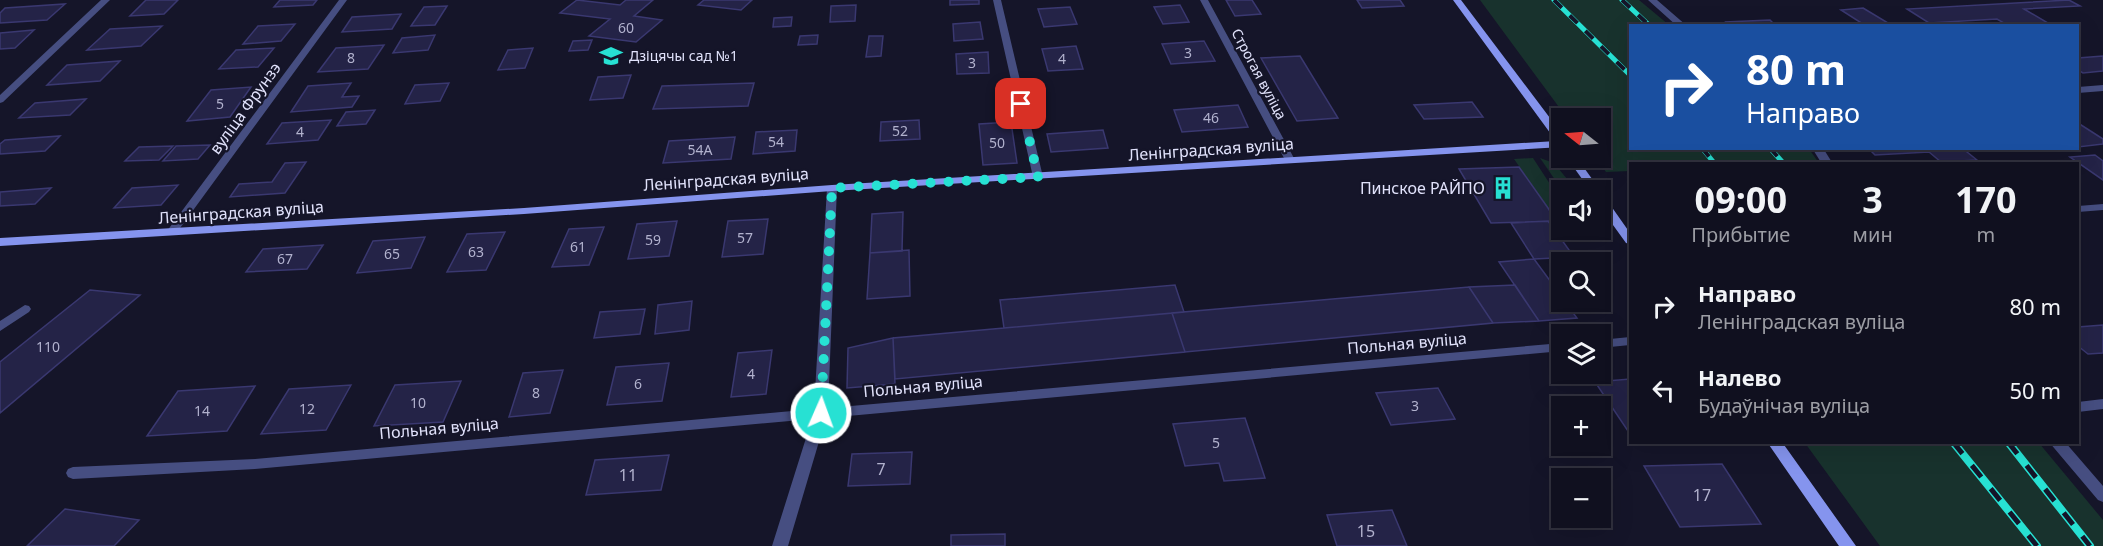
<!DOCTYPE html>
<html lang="ru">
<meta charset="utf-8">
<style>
:root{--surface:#10101f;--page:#1e1e2c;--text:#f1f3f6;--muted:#9c9da4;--line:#30303d}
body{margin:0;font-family:"Noto Sans",sans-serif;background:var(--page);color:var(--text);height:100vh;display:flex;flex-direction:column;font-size:22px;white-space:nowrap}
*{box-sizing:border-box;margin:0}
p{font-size:20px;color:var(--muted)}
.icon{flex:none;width:33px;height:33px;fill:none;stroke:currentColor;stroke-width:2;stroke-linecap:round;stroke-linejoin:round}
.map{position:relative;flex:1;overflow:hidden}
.drawer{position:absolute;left:1629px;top:162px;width:450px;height:282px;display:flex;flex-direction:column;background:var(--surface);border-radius:0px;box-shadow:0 6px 24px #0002,0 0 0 2px var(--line)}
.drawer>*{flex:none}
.guide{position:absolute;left:1629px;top:24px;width:450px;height:126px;border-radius:0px;box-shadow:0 6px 24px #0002,0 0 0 2px var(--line);background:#1a4fa0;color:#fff;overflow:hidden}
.needle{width:39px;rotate:287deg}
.tools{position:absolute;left:1551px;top:108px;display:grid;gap:12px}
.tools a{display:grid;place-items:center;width:60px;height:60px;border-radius:0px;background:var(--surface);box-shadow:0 6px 24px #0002,0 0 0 2px var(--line);font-size:30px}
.pin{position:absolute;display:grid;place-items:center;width:51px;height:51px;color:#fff;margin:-26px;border-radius:12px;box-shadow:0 3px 9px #0006}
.me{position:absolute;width:66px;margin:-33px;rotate:2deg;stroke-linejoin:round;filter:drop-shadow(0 0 4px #0008)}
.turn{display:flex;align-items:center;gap:21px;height:126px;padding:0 18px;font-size:27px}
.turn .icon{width:78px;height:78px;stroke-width:2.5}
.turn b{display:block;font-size:42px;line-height:51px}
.eta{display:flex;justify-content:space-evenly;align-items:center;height:102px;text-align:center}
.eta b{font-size:36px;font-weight:700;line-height:42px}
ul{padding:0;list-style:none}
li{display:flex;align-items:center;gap:18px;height:84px;padding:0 18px}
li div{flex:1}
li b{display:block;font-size:22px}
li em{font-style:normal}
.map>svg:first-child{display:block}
.green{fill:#18322d}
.building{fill:#242347;stroke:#3a3870;stroke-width:1.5}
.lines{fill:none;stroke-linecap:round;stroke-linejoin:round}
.street{fill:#464e81;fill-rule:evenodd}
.secondary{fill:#8594ee;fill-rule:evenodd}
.rail-far1-casing{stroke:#27e1d3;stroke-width:5}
.rail-casing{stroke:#27e1d3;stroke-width:8}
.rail-far1{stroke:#151529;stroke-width:4;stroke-dasharray:11;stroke-linecap:butt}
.rail{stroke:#151529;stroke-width:5;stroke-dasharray:15;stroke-linecap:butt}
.route{stroke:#27e1d3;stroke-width:10;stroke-dasharray:0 18}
.labels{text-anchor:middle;stroke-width:4.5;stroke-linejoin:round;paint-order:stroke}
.number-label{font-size:14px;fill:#b2b2ce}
.far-poi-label{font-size:14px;fill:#e1e2fb;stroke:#151529;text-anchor:start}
.far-street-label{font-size:14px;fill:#e1e2fb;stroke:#151529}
.street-label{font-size:16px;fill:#e1e2fb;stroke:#151529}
.poi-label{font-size:16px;fill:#e1e2fb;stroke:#151529;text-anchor:end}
.near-number-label{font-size:16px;fill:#b2b2ce}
</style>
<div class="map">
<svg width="2103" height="546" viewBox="0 0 2103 546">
<rect width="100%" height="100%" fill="#151529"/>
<path class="green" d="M1480,0H1639L1669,25L1630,26V148L1809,149L1819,163L1630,164V171L1606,172L1596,158H1600V118H1567Z
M1533,158L1561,201V208H1548L1514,159Z
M1540,158L1554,163L1576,190H1562Z
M1805,443H2039L2103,520V546H1880Z"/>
<path class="building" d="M146,0H178L164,14L130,16Z
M280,0H317L313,5L274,7Z
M577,0L620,5L626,0H653L634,16L662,20L636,42L589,36L610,19L560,13Z
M704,0H752L741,10L698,5Z
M950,0H979V4L950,5Z
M1226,0H1252L1261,14L1235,16Z
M1357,0H1400L1404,6L1362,8Z
M2069,0L2080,6L2024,9L2053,26H2009L1997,19L1929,23L1907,9Z
M65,4L47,20L0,23V13L5,8Z
M856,5L855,21L830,22L831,6Z
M1180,5L1189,22L1163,24L1154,7Z
M447,6L435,25L411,26L424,7Z
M1070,7L1077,24L1044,27L1038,9Z
M1863,8L1893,26H1866L1841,10Z
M401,14L392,29L342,32L352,17Z
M792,17L791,26L773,27L774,18Z
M1770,20L1776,26H1730L1726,22Z
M980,22L983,39L954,41L953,24Z
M295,24L281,41L243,44L258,26Z
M162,26L141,46L87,50L110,29Z
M34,30L15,48L0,49V33Z
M435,35L428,50L393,53L402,38Z
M818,35L817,44L798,45L800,36Z
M869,36H883L881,56L866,57Z
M592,40L588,50L569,51L573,41Z
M1204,41L1215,61L1171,64L1162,44Z
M384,45L368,69L318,72L336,48Z
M1076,46L1083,69L1048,71L1042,49Z
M274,48L258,67L219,69L236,50Z
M533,48L525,68L498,70L508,50Z
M988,52L989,73L957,74L956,54Z
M1300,56L1338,118L1297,121L1261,58Z
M2103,56V71L2083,73L2078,70V58Z
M120,61L100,81L47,85L67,65Z
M631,75L623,98L590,100L598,77Z
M351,83L342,97L359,96L352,107L291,112L308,86Z
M449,83L440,101L405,104L415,85Z
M754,83L748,106L653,109L662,86Z
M251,87L230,117L187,121L211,90Z
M86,99L70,115L19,118L35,103Z
M1472,102L1483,117L1424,119L1414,105Z
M1238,105L1248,127L1182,132L1174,110Z
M375,110L366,124L337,126L346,112Z
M331,120L318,140L267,144L282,123Z
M919,120L920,139L880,141L881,122Z
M1011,122L1017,163L983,165L979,124Z
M2078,123L2103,139V144L2078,147Z
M797,130L795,151L753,154L756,132Z
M1103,130L1108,148L1051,152L1047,134Z
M60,136L45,151L0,154V144L5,140Z
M735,137L731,159L663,163L669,141Z
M210,145L198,159L163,161L176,146Z
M173,146L159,160L125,161L139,147Z
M1868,148H1962L1977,160L1941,162L1929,152L1875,155Z
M2095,155L2103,161V180L2070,157Z
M306,162L285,193L230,197L239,184L272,182L285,163Z
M1519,167L1548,208L1556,221L1491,223L1459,169Z
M178,185L161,205L114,208L132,188Z
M51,188L35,204L0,206V192Z
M903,212L902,251L870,253L872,214Z
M768,219L763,254L722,257L728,221Z
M677,221L669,256L628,259L637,224Z
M1548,221L1559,236L1574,257L1534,259L1511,223Z
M604,227L589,265L552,267L569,229Z
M505,232L486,270L447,272L467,234Z
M425,237L411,268L357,273L373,241Z
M323,245L307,269L246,272L263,249Z
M909,250L910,296L867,299L870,253Z
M1534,259L1562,297V302H1565L1577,318L1539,321L1499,262Z
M1175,285L1184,312L1004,328L1000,300Z
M1515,285L1539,321L1493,323L1469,287Z
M1469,287L1493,323L1185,352L1172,313Z
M90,290L140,295L0,413V362Z
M692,301L689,330L655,334L658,305Z
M645,309L640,334L594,338L600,312Z
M1172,313L1185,352L895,379L893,338Z
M2103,325V353L2088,354L2078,346V327Z
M893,338L895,384L847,388L848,348Z
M772,350L766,394L731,397L738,353Z
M669,363L662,401L607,405L616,367Z
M563,370L550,413L509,417L523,373Z
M1630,379V434L1595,382Z
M461,381L443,422L374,426L395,385Z
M351,385L326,430L261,434L289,389Z
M255,386L227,431L147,436L178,391Z
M1438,388L1455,419L1391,425L1376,393Z
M1245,418L1265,478L1224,481L1219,463L1185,466L1173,424Z
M912,452L910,484L848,486L852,454Z
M669,455L661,490L586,495L595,460Z
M1722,464L1761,524L1680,527L1644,466Z
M1600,494L1610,509L1600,510Z
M65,509L139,520L114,546H27Z
M1392,510L1407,546H1337L1327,515Z
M1005,534V546H951V535Z"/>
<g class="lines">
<path class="street" d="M101,0H110L3,102L0,103V95Z
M339,0H347L175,235H167L165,233L167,231Z
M993,0H1001L1043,177L1042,179L1038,180L1033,177Z
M1200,0H1208L1295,160L1294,162L1290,163L1285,160Z
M1648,0H1657L1687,26H1677Z
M2103,85V91L2078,93V87Z
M1812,148H1823L1833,164H1822Z
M832,185L837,188L828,408L1562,343V351L826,418L788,546H772L812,419L255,469L73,479L68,477L66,473L68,469L73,467L255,459L814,409L827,188Z
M2103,204V210L2078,212V206Z
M25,305L29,306L31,309L29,312L0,331V321Z
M1630,337V345L1600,348V340Z
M2103,399V409L2078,412V402Z
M2049,442H2065L2103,486V502L2098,500Z"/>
<path class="secondary" d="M1453,0H1461L1562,134V147L832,191L524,214L0,246V238L524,208L832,185L1556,141Z
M1567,158H1577L1600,190H1590Z
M1600,195L1604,196L1630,233V244L1626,243L1600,207Z
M1767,442H1782L1856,546H1839Z"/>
<g class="rail-far1-casing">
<path id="rail-far1" d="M1554,0L1630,75
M1622,0L1650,26
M1702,148L1715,164
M1770,148L1784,164"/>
</g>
<g class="rail-casing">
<path id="rail" d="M1953,442L2037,546
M2008,442L2090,546"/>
</g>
<use href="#rail-far1" class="rail-far1"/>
<use href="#rail" class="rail"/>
</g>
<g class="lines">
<path class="route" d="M821,413L832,188L1038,177L1021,104"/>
</g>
<defs>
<g id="school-bare" transform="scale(1.8)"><path d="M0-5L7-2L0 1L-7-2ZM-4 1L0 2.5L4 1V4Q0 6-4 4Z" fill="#27e1d3" stroke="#151529" stroke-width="2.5" paint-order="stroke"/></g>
<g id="building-bare" transform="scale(1.8)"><path d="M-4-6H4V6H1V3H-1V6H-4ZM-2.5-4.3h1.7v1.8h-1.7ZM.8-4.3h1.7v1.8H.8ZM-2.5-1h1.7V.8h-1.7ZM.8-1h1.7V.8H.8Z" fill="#27e1d3" stroke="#151529" stroke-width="2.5" paint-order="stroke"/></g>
</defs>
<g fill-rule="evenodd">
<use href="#school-bare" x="611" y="56"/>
<use href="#building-bare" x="1503" y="188"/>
</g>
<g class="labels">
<g class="number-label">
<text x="626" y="33">60</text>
<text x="1188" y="58">3</text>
<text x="351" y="63">8</text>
<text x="1062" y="64">4</text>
<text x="972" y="68">3</text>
<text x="220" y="109">5</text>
<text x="1211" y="123">46</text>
<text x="900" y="136">52</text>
<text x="300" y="137">4</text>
<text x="776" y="147">54</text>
<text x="997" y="148">50</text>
<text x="700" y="155">54А</text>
<text x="745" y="243">57</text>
<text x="653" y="245">59</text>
<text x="578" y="252">61</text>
<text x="476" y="257">63</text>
<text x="392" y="259">65</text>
<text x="285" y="264">67</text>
<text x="48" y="352">110</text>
<text x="751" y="379">4</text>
<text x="638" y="389">6</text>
<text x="536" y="398">8</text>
<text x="418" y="408">10</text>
<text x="1415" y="411">3</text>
<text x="307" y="414">12</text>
<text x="202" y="416">14</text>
<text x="1216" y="448">5</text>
</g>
<g class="far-poi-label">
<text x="629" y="61">Дзіцячы сад №1</text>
</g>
<g class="far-street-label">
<text transform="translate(1259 74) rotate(62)" y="5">Строгая вуліца</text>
</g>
<g class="street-label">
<text transform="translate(245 108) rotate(-54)" y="6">вуліца Фрунзэ</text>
<text transform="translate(1211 149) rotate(-4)" y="6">Ленінградская вуліца</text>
<text transform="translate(726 179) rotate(-4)" y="6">Ленінградская вуліца</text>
<text transform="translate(241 212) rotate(-4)" y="6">Ленінградская вуліца</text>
<text transform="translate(1407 343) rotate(-5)" y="6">Польная вуліца</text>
<text transform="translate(923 386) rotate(-5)" y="6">Польная вуліца</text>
<text transform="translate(439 428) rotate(-5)" y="6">Польная вуліца</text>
</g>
<g class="poi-label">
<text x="1485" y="194">Пинское РАЙПО</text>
</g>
<g class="near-number-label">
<text x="881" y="475">7</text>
<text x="628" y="481">11</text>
<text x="1702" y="501">17</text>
<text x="1366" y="537">15</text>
</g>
</g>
</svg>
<div class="tools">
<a><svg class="needle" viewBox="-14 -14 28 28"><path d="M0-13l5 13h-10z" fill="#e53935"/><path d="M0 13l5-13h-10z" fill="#9c9da4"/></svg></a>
<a><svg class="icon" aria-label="sound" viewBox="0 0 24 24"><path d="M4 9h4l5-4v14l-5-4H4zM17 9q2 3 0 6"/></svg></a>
<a><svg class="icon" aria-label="search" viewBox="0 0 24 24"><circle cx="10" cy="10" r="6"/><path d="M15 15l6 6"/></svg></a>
<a><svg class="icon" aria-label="layers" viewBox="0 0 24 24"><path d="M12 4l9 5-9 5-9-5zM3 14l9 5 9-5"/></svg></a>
<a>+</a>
<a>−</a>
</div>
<div class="pin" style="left:1021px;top:104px;background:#d93025"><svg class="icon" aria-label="arrive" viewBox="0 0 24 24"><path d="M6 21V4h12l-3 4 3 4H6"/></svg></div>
<svg class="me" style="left:821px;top:413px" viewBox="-20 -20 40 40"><circle r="17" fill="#27e1d3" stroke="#fff" stroke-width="3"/><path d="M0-11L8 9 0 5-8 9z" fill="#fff"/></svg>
<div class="guide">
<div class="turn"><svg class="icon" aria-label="right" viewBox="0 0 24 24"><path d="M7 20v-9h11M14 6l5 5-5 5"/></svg><div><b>80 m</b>Направо</div></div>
</div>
<section class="drawer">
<div class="eta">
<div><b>09:00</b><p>Прибытие</p></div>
<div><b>3</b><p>мин</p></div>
<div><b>170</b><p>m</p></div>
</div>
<ul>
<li><svg class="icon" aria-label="right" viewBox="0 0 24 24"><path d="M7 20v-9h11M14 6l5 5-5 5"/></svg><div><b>Направо</b><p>Ленінградская вуліца</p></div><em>80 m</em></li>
<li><svg class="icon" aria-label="left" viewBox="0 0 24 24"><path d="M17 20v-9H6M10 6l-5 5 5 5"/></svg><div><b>Налево</b><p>Будаўнічая вуліца</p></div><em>50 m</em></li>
</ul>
</section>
</div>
